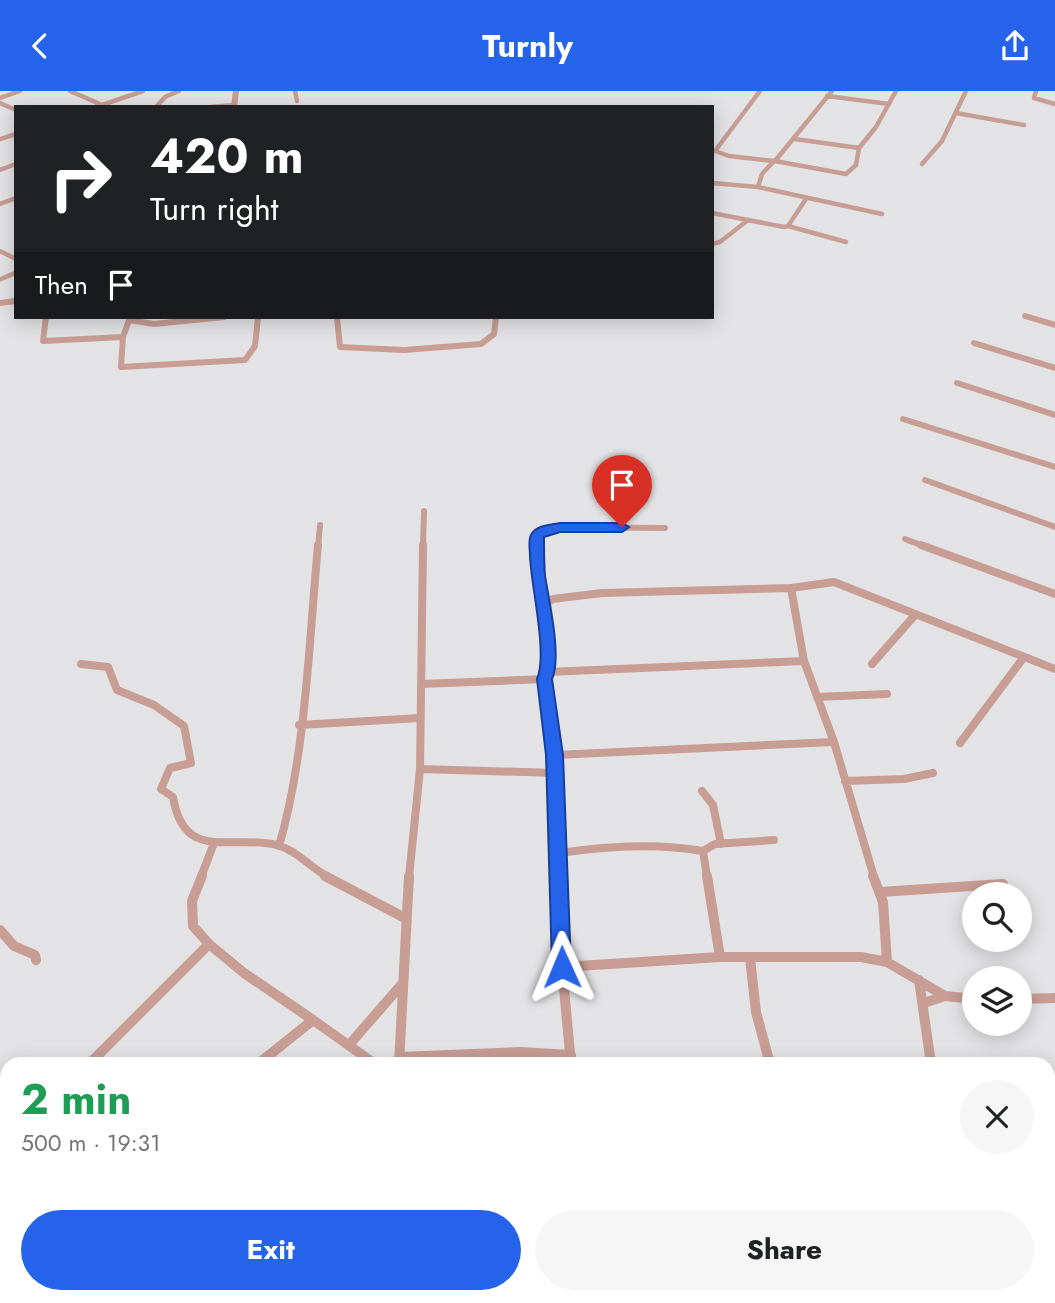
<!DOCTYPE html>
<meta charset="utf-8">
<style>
:root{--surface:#fff;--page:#f6f6f6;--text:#202124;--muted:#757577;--accent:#2563eb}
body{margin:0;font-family:Jost,sans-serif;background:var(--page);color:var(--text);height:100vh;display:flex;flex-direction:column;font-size:26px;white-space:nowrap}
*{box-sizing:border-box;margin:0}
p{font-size:23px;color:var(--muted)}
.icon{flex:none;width:38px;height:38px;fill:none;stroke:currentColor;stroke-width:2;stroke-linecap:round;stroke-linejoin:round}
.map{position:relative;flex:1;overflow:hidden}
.drawer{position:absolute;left:0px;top:966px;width:1055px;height:247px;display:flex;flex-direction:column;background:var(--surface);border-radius:21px 21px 0 0;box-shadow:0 4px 18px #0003}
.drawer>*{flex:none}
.guide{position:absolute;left:14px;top:14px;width:700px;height:214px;border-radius:0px;box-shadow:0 4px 18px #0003;background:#202124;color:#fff;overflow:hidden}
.buttons{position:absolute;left:962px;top:791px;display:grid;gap:14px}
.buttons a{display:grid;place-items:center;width:70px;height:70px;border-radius:50%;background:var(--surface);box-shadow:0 4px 18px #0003;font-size:35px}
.pin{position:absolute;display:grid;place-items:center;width:60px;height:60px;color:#fff;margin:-72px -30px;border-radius:50% 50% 50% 0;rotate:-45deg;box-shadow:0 0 7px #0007}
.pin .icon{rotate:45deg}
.me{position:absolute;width:77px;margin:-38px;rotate:359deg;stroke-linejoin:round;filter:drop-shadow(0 0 5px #0008)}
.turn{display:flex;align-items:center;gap:24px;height:147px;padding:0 21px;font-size:32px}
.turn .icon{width:91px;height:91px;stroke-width:2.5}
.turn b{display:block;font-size:49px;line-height:60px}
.then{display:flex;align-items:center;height:66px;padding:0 21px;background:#0003;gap:14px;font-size:26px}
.round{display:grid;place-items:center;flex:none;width:74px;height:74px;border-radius:37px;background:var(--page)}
.summary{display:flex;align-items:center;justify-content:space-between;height:119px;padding:0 21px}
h1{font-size:42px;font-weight:700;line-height:52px;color:#1e9e55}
.cta{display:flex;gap:14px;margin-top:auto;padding:14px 21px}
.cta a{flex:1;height:80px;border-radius:42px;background:var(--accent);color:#fff;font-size:28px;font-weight:700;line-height:80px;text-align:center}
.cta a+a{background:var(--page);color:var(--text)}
header{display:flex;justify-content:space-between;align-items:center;height:91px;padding:0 21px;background:var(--accent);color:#fff;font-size:32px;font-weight:700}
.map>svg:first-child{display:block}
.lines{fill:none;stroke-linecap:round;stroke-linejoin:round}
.minor-far3{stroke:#c79d94;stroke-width:4.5}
.minor-far2{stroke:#c79d94;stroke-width:6}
.minor-far1{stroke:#c79d94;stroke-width:8}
.minor{stroke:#c79d94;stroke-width:10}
.tertiary{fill:#c79d94;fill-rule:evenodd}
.route{fill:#2563eb;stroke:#184099;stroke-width:2}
</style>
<header><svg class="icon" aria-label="back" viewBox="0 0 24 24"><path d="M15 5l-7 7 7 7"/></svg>Turnly<svg class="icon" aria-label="share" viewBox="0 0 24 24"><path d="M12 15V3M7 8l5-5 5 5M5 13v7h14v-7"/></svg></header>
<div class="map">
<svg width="1055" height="1212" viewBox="0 0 1055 1212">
<rect width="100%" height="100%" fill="#e3e3e5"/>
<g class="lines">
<path class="minor-far3" d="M70,0L102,14
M295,0L297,10
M760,0L715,60L729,65L774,70
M832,0L775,70L846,83L856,74L859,57
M1036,0L1034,7L1055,13
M827,5L889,13
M0,7L20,0
M0,12L16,19
M96,16L143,0
M156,16L165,6L179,0
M210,16L234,14
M956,22L1024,34
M0,48L16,43
M795,48L859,57L876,36L896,0
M922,73L942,50L966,0
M0,79L16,73
M712,92L758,96L882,123
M758,96L762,83L774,70
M0,113L16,107
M712,122L784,136L788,135L806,108
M788,135L846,151
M712,153L720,151L748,129
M0,160L16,168"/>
<path class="minor-far2" d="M0,212L16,210
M1025,225L1055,234
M46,226L43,250L123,246L129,229L154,233L224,226
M337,226L340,256L404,259L481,253L494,243L496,226
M123,246L121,276L245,269L255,255L258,226
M974,252L1055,277
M957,292L1055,324
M903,328L1055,376
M925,389L1055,436
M905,448L926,456
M318,456L320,434
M423,456L424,420
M538,456V441L560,436L665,437"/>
<path class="minor-far1" d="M538,454V484L544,513
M921,454L1055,503
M791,497L804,570L548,581L544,513L553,508L602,502Z
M791,497L834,491L1055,578
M81,573L108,576L117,599L154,614L184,635L191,672L170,677L161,698L173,706C184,772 230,743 277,754C296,759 311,777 328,786
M872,573L915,524
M548,581L544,588L555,664L559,786
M421,593L544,588
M817,606L887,603
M299,634L420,627
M834,651L874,786
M960,652L1024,566
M555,664L834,651L804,570
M420,678L556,682
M845,690L904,688L933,682
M702,700L713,714L721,753
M279,755C306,663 309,550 318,454
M703,760L715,753L774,749
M559,762C605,755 657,752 703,760L707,786
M201,786L214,752
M409,786L420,678L423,454"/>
<path class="minor" d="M202,785L192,810L193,835L209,853
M325,785L405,827
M559,785L562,876L571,973
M707,785L720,866
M873,785L883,811L887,871
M880,801L1003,793
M0,839L14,855L35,864L36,869
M750,867L756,921L770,973
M562,876L720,866H861L887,871L945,905L975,908
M919,889L931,973
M1020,908L1055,907
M924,912L945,905
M349,954L402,893
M400,966L520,961L571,964
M89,973L209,853L244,882L313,929
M258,973L313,929L375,973
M399,973L409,785
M0,1058L7,1053
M995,1206L997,1212
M29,1212L36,1206
M235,1212L240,1206
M388,1212L389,1206
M585,1212L586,1206"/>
<path class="tertiary" d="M233,0H239L237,16H231Z
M16,179V184L0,191V186Z"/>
</g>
<path class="route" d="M560,432H622L629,436L622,441H560L544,446C544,459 544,472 545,485C549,510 562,566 552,588L563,664L571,876L568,881L562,884L555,881L552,876L546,664L537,588C548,563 531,495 530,465C530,458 528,449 531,444C536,434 550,434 560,432Z"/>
</svg>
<div class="buttons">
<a><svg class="icon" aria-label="search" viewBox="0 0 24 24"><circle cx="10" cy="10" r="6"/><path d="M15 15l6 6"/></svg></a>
<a><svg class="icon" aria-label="layers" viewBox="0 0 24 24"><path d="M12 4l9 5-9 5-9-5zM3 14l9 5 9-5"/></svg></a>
</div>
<div class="pin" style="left:622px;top:436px;background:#d93025"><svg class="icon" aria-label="arrive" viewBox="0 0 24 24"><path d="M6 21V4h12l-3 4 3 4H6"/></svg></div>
<svg class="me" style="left:562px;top:876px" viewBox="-20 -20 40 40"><path d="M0-17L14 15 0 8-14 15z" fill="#2563eb" stroke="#fff" stroke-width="4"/></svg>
<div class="guide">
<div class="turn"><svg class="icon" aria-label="right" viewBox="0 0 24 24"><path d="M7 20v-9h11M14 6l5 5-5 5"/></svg><div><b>420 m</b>Turn right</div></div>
<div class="then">Then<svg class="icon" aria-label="arrive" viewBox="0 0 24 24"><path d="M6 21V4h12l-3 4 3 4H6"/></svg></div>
</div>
<section class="drawer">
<div class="summary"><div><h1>2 min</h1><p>500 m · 19:31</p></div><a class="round"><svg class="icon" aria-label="close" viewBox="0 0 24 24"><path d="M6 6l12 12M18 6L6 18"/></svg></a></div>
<div class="cta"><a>Exit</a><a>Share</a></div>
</section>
</div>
